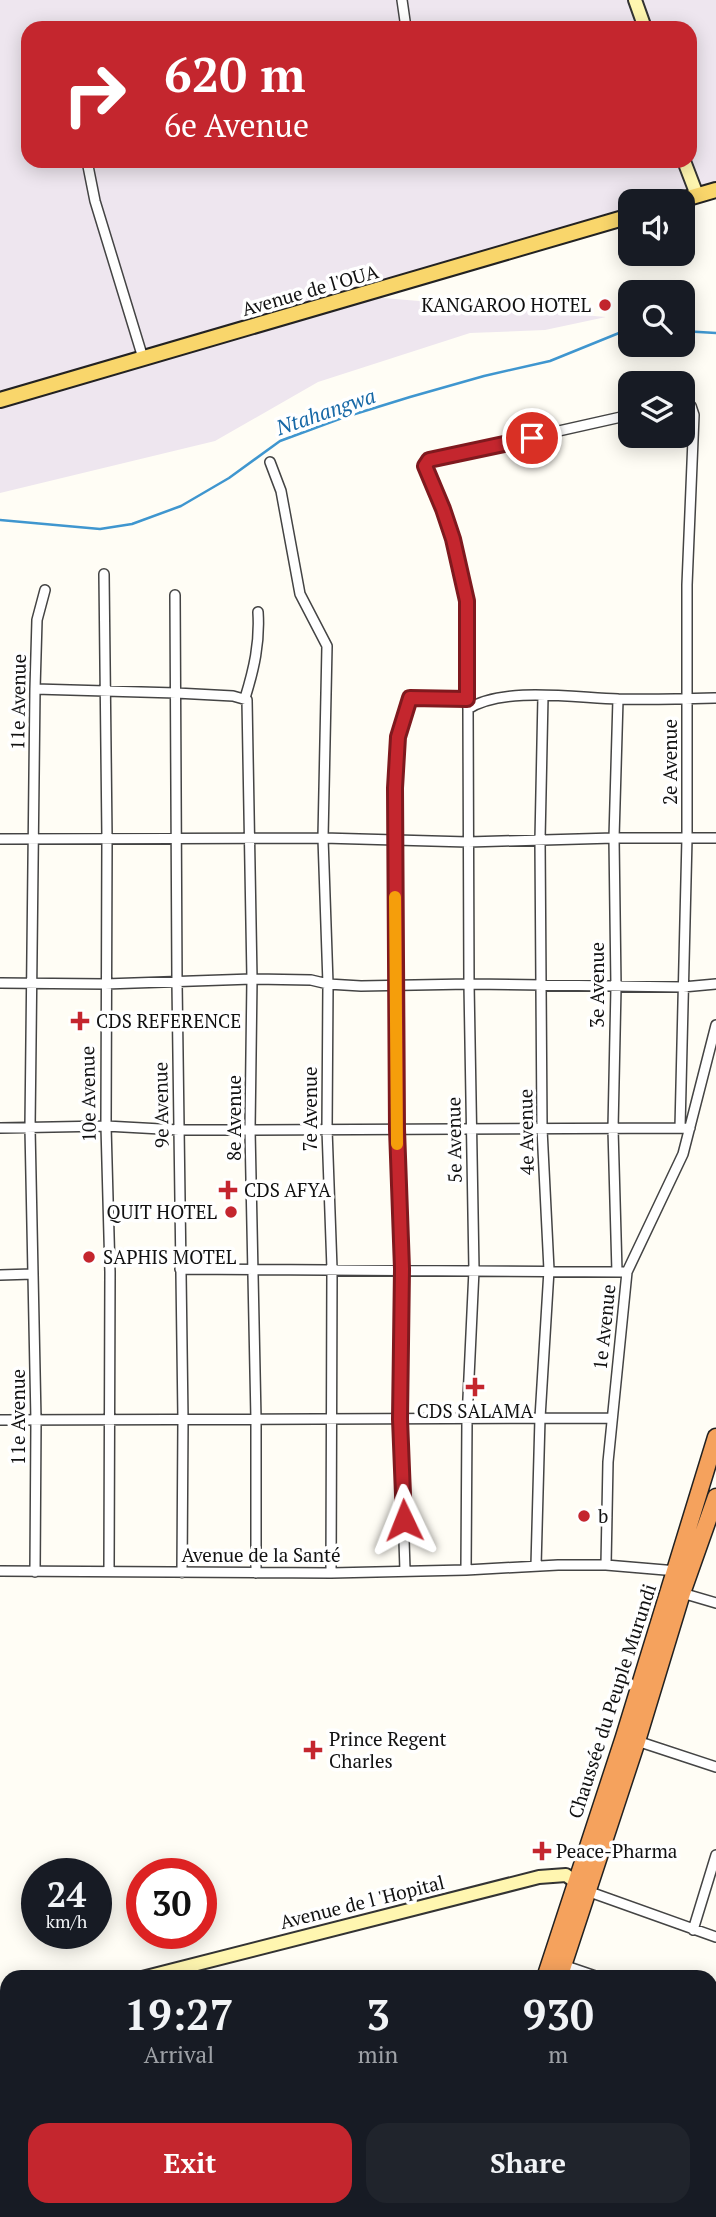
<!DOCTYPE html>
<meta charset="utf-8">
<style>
:root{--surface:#171b24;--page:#20242c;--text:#f1f3f6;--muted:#9ea1a6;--accent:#c4262e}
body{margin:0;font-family:"PT Serif",serif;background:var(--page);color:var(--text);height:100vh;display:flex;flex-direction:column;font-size:26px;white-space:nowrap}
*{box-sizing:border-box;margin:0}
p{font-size:23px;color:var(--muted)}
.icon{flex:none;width:38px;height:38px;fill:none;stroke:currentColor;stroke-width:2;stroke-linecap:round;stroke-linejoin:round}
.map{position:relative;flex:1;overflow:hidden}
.panel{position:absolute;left:0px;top:1970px;width:718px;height:247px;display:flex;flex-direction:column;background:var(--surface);border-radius:21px 21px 0 0;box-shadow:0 4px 18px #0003}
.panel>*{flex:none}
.banner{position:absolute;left:21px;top:21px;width:676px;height:147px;border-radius:21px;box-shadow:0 4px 18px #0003;background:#c4262e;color:#fff;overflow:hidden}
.controls{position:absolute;left:618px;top:189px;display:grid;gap:14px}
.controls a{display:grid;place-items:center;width:77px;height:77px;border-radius:14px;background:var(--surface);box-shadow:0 4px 18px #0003;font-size:35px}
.speed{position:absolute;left:21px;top:1858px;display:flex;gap:14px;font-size:35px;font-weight:700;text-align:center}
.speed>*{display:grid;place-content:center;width:91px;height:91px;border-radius:50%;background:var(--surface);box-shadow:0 4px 18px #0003;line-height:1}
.speed small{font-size:18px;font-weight:400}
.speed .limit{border:10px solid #d22;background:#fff;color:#111}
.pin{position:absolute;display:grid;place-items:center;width:60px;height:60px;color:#fff;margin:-30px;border:4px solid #fff;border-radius:50%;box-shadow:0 2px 7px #0007}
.me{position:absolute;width:77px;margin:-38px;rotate:358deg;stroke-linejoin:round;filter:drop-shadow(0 0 5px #0008)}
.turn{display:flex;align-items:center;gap:24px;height:147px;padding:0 28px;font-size:32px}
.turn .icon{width:91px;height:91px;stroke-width:2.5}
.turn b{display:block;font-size:49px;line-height:60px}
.eta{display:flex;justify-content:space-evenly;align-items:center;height:119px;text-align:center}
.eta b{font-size:42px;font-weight:700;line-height:49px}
.button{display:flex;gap:14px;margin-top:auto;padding:14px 28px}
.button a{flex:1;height:80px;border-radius:21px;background:var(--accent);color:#fff;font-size:28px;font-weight:700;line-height:80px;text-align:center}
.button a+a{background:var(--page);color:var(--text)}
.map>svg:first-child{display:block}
.industrial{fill:#eee6ef;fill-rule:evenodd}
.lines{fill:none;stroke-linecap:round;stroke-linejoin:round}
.stream{stroke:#3f96cf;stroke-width:2.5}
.street-casing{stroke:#444;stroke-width:12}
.secondary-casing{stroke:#333;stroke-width:16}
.primary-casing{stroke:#222;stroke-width:18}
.highway-casing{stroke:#222;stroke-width:19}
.street{stroke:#fff;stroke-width:9}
.secondary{stroke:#fff6b0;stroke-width:12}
.primary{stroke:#f9d66b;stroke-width:14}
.highway{stroke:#f5a25d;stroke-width:16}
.route-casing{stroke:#7f191e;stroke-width:18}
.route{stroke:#c4262e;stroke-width:12}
.slow{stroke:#f59e0b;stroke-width:12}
.poi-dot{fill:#c4262e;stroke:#fff;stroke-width:2.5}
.labels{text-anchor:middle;stroke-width:7;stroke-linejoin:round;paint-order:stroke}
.street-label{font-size:19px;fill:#111;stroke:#fff}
.poi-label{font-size:19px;fill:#111;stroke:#fff;text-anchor:start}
.water-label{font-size:21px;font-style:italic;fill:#1768a6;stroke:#fff}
</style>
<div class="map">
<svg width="716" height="2217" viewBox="0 0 716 2217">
<rect width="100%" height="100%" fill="#fffdf5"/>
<path class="industrial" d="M0,0H716V190L678,201H630V216L360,296L606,317L545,330L470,333L318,382L215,441L0,493ZM28,28H690V161H28Z"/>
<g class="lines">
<path class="stream" d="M682,331L716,333
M0,520L100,529L132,524L181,506L229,478L280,441L342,418L410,397L484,376L550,361L619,333L630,332"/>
<g class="street-casing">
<path id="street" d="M402,0L406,28
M87,161L95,201L143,358
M270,462L281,491L300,594L327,646L323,838L328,984L327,1129L332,1269L331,1573
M104,574L107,838L106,1126L110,1272L109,1571
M175,595L177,982L183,1419L182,1573
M35,689L176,693L233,696L247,700L252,979L250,1130L256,1419V1573
M245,698C254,669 260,643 258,612
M468,709C504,686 576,698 618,699C651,700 683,699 716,698
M0,839L323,838L468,842L614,838H716
M0,983L105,984L252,979L311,980L328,984L361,986L469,984L683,987L716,984
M0,1128L106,1126L179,1130H250L690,1128
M680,1128L687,838V585L694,415L691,406L682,402
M180,1269L623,1272
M617,1272L613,1129L616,987L614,838L618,699
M0,1275L33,1274
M0,1420L612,1418
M606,1565L608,1462L627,1272L683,1154L716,1025
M536,1566L540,1418L549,1270L542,1129L540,840L543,696
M405,1570L400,1419L403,1269L397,1129L395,788L398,737L410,698L467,699
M466,1570L467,1420L474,1270L469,984L468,709L466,687L467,601L453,539L443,508L425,466L429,460L630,415
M0,1571L331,1573L466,1570L558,1565H606L677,1571
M35,1572L36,1420L30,1128L35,689L37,620L45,590
M682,1593L716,1603
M637,1741L716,1767
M587,1891L716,1937
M693,1930L716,1855
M563,1965L601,1978
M710,2013L716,2014"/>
</g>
<g class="secondary-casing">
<path id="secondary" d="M635,0L645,28
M684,161L697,195
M142,1978L539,1877L566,1875L581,1886
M0,2015L7,2013
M0,2127L7,2135
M710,2136L716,2137
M62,2210L64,2217"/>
</g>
<g class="primary-casing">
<path id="primary" d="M678,201L716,190
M0,400L630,216"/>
</g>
<g class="highway-casing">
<path id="highway" d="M545,1978L624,1737L716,1437
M559,1978L637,1741L682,1593L716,1497
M457,2217L460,2210
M471,2217L474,2210"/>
</g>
<use href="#street" class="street"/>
<use href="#secondary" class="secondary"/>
<use href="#primary" class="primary"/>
<use href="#highway" class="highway"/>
</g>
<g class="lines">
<g class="route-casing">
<path id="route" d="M404,1520L400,1419L402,1269L397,1129L395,788L398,737L410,698L467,699V601L453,539L443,509L425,466L429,460L532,438"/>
</g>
<use href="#route" class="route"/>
<path class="slow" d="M395,897L397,1144"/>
</g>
<g class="poi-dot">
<circle cx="605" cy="305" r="7"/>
<path d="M76.5 1010.5h7v7h7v7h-7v7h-7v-7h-7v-7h7z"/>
<path d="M224.5 1179.5h7v7h7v7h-7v7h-7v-7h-7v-7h7z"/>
<circle cx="231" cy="1212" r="7"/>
<circle cx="89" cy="1257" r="7"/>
<path d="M471.5 1376.5h7v7h7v7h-7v7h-7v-7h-7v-7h7z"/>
<circle cx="584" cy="1516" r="7"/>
<path d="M309.5 1739.5h7v7h7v7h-7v7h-7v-7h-7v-7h7z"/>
<path d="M538.5 1840.5h7v7h7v7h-7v7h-7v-7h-7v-7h7z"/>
</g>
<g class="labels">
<g class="street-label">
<text transform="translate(310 290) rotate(-16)" y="7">Avenue de l'OUA</text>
<text transform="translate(18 702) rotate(-89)" y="7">11e Avenue</text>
<text transform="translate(670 762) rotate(-90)" y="7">2e Avenue</text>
<text transform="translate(597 985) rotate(-90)" y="7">3e Avenue</text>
<text transform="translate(88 1094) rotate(-91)" y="7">10e Avenue</text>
<text transform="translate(161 1105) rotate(-91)" y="7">9e Avenue</text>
<text transform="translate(310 1109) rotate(-90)" y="7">7e Avenue</text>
<text transform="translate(234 1118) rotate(-90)" y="7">8e Avenue</text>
<text transform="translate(526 1132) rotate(-91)" y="7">4e Avenue</text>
<text transform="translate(454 1140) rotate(-91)" y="7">5e Avenue</text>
<text transform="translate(604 1327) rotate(-84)" y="7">1e Avenue</text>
<text transform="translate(18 1417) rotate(-90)" y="7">11e Avenue</text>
<text x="261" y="1562">Avenue de la Santé</text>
<text transform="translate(612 1701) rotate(-72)" y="7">Chaussée du Peuple Murundi</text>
<text transform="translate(362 1902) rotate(-14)" y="7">Avenue de l 'Hopital</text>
</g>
<g class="poi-label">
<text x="591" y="312" text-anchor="end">KANGAROO HOTEL</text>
<text x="96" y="1028">CDS REFERENCE</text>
<text x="244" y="1197">CDS AFYA</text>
<text x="217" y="1219" text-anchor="end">QUIT HOTEL</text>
<text x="103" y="1264">SAPHIS MOTEL</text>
<text x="475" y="1418" text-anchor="middle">CDS SALAMA</text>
<text x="598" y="1523">b</text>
<text x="329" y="1746">Prince Regent<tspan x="329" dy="22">Charles</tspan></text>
<text x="556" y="1858">Peace-Pharma</text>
</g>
<g class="water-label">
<text transform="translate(326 412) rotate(-19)" y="7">Ntahangwa</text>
</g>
</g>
</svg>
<div class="controls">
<a><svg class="icon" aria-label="sound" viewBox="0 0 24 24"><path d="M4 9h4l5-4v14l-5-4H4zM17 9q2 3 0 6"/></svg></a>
<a><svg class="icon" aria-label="search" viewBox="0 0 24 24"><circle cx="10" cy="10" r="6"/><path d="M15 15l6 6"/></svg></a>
<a><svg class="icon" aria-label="layers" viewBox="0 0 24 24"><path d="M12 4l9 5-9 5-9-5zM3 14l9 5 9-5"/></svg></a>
</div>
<div class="speed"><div>24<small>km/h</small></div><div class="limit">30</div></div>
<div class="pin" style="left:532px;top:438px;background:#d93025"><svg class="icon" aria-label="arrive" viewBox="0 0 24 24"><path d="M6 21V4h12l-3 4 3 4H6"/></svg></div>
<svg class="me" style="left:404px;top:1520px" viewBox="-20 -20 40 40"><path d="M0-17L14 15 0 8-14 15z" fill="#c4262e" stroke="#fff" stroke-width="4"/></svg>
<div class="banner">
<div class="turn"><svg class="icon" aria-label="right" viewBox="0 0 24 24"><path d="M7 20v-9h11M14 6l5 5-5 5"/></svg><div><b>620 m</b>6e Avenue</div></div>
</div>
<section class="panel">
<div class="eta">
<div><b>19:27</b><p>Arrival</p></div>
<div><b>3</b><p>min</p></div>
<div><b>930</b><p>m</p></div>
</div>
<div class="button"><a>Exit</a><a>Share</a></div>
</section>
</div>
